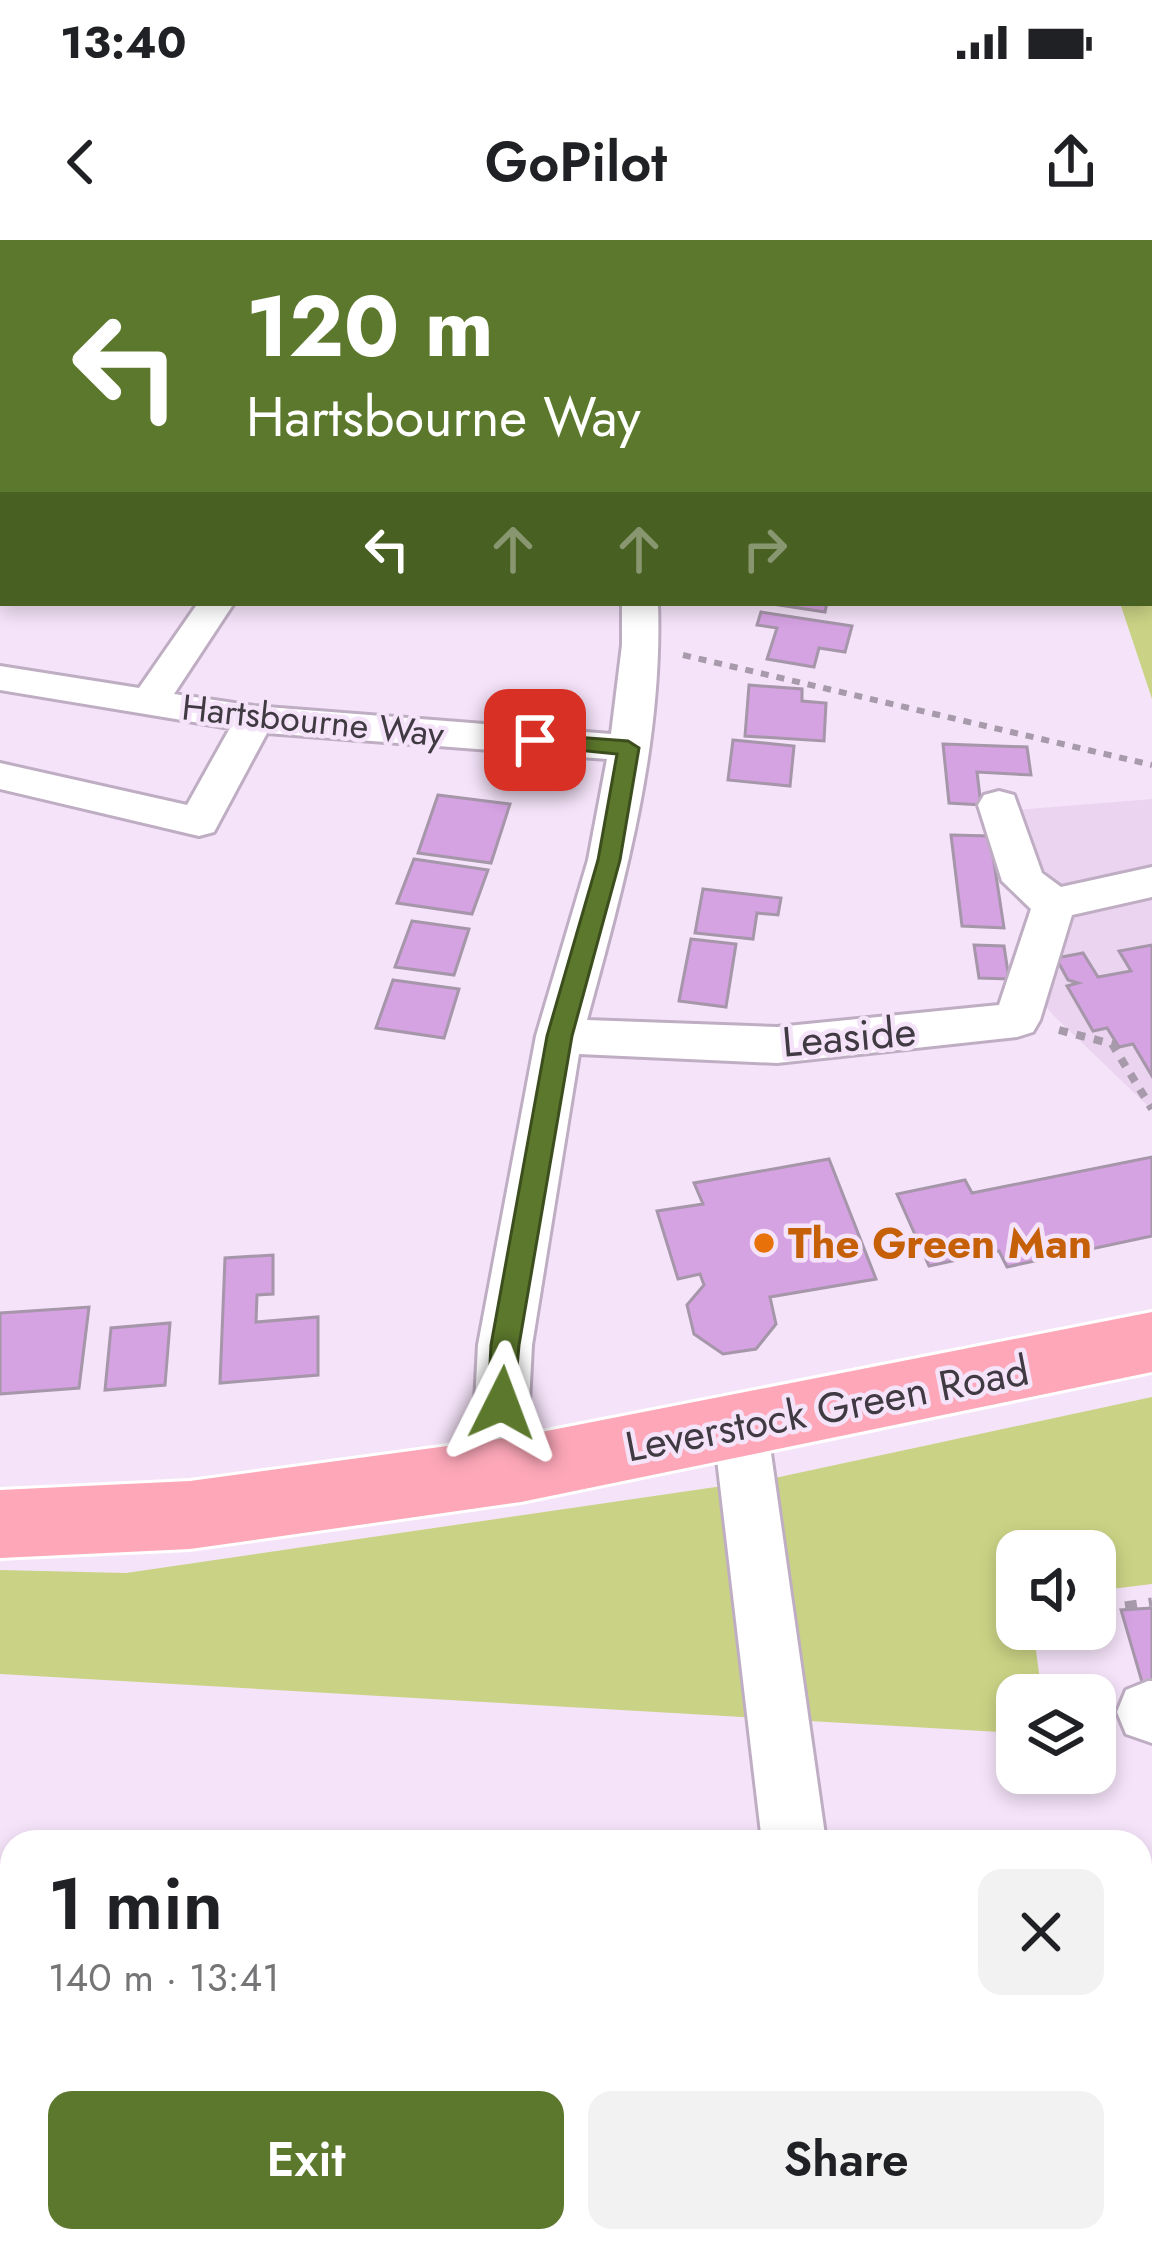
<!DOCTYPE html>
<meta charset="utf-8">
<style>
:root{--surface:#fff;--page:#f2f2f2;--text:#202124;--muted:#757577;--accent:#5c782c}
body{margin:0;font-family:Jost,sans-serif;background:var(--page);color:var(--text);height:100vh;display:flex;flex-direction:column;font-size:45px;white-space:nowrap}
*{box-sizing:border-box;margin:0}
p{font-size:39px;color:var(--muted)}
.icon{flex:none;width:66px;height:66px;fill:none;stroke:currentColor;stroke-width:2;stroke-linecap:round;stroke-linejoin:round}
.map{position:relative;flex:1;overflow:hidden}
.details{position:absolute;left:0px;top:1590px;width:1152px;height:423px;display:flex;flex-direction:column;background:var(--surface);border-radius:36px 36px 0 0;box-shadow:0 6px 18px #0003}
.details>*{flex:none}
.banner{position:absolute;left:0px;top:0px;width:1152px;height:366px;box-shadow:0 6px 18px #0003;background:#5c782c;color:#fff;overflow:hidden}
.buttons{position:absolute;left:996px;top:1290px;display:grid;gap:24px}
.buttons a{display:grid;place-items:center;width:120px;height:120px;border-radius:24px;background:var(--surface);box-shadow:0 6px 18px #0003;font-size:60px}
.pin{position:absolute;display:grid;place-items:center;width:102px;height:102px;color:#fff;margin:-51px;border-radius:24px;box-shadow:0 6px 18px #0006}
.me{position:absolute;width:132px;margin:-66px;rotate:3deg;stroke-linejoin:round;filter:drop-shadow(0 0 9px #0008)}
.turn{display:flex;align-items:center;gap:42px;height:252px;padding:0 48px;font-size:54px}
.turn .icon{width:156px;height:156px;stroke-width:2.5}
.turn b{display:block;font-size:84px;line-height:102px}
.lanes{display:flex;align-items:center;height:114px;padding:0 48px;background:#0003;justify-content:center;gap:60px;direction:ltr}
.lanes .off{opacity:.35}
.round{display:grid;place-items:center;flex:none;width:126px;height:126px;border-radius:24px;background:var(--page)}
.overview{display:flex;align-items:center;justify-content:space-between;height:204px;padding:0 48px}
h1{font-size:72px;font-weight:600;line-height:90px}
.action{display:flex;gap:24px;margin-top:auto;padding:24px 48px}
.action a{flex:1;height:138px;border-radius:24px;background:var(--accent);color:#fff;font-size:48px;font-weight:600;line-height:138px;text-align:center}
.action a+a{background:var(--page);color:var(--text)}
.status{display:flex;justify-content:space-between;align-items:center;height:84px;padding:0 60px;background:var(--surface);direction:ltr}
.status svg{height:33px;fill:currentColor}
header{display:flex;justify-content:space-between;align-items:center;height:156px;padding:0 48px;background:var(--surface);font-size:54px;font-weight:600}
.map>svg:first-child{display:block}
.built{fill:#ebd4f0}
.green{fill:#cad385}
.building{fill:#d5a2e2;stroke:#a696aa;stroke-width:3}
.lines{fill:none;stroke-linecap:round;stroke-linejoin:round}
.minor-casing{stroke:#bfaec3;stroke-width:6}
.major-casing{stroke:#fff;stroke-width:6}
.path-far3{stroke:#a79aaa;stroke-width:4.5;stroke-dasharray:6 6;stroke-linecap:butt}
.path-far2{stroke:#a79aaa;stroke-width:6;stroke-dasharray:8 8;stroke-linecap:butt}
.path-far1{stroke:#a79aaa;stroke-width:8;stroke-dasharray:9 9;stroke-linecap:butt}
.path{stroke:#a79aaa;stroke-width:9;stroke-dasharray:12 12;stroke-linecap:butt}
.minor{fill:#fff;fill-rule:evenodd}
.major{fill:#fda7b8;fill-rule:evenodd}
.route{fill:#5c782c;stroke:#3c4e1d;stroke-width:3}
.food-dot{fill:#e8710a;stroke:#f5e3f9;stroke-width:4.5}
.labels{text-anchor:middle;stroke-width:9;stroke-linejoin:round;paint-order:stroke}
.far-street-label{font-size:36px;fill:#403a42;stroke:#f5e3f9}
.street-label{font-size:42px;fill:#403a42;stroke:#f5e3f9}
.food-label{font-size:42px;font-weight:bold;fill:#c56008;stroke:#f5e3f9;text-anchor:start}
</style>
<div class="status"><b>13:40</b><svg viewBox="0 0 49 12"><path d="M0 12V9h3v3zM5 12V6h3v6zM10 12V3h3v9zM15 12V0h3v12zM26 1h20v11H26zM47 4h2v5h-2z"/></svg></div>
<header><svg class="icon" aria-label="back" viewBox="0 0 24 24"><path d="M15 5l-7 7 7 7"/></svg>GoPilot<svg class="icon" aria-label="share" viewBox="0 0 24 24"><path d="M12 15V3M7 8l5-5 5 5M5 13v7h14v-7"/></svg></header>
<div class="map">
<svg width="1152" height="2011" viewBox="0 0 1152 2011">
<rect width="100%" height="100%" fill="#f5e3f9"/>
<path class="built" d="M1152,559V870L1052,774L1014,723L1042,644L1004,571Z"/>
<path class="green" d="M1014,0H1152V459L1120,363H1149V3Z
M1152,1157V1344L1095,1351V1311H1017V1389H1033L1042,1455H1017V1493L0,1434V1330L126,1333L770,1239Z"/>
<path class="building" d="M766,363H827L825,372Z
M761,372L852,386L845,412L819,408L814,427L767,419L777,388L757,385Z
M749,445L802,449V461L826,463L824,501L745,496Z
M733,500L794,506L790,546L728,540Z
M943,504L1027,507L1031,535L977,532L981,565L949,563Z
M438,555L510,564L491,623L418,613Z
M951,595L990,596L1004,688L962,686Z
M414,619L488,630L472,674L397,663Z
M703,649L781,658L778,675L757,673L753,699L695,693Z
M412,681L469,689L454,735L395,727Z
M691,699L736,704L726,767L679,761Z
M974,705L1004,706L1009,739L979,738Z
M1152,705V836L1133,804L1119,807L1107,788L1093,791L1067,746L1078,743L1068,740L1056,718L1083,713L1098,737L1131,731L1119,711Z
M393,740L459,749L444,798L376,788Z
M1152,917V996L1007,1027L999,1011L929,1026L897,954L965,940L972,953Z
M829,919L876,1039L770,1057L776,1084L756,1109L723,1114L694,1094L687,1065L704,1045L700,1034L678,1039L657,971L703,964L694,943Z
M273,1015V1054L257,1055L256,1082L318,1077V1135L220,1143L225,1018Z
M89,1067L79,1148L0,1154V1073Z
M170,1083L165,1145L105,1150L111,1088Z
M1152,1368V1441L1142,1442L1121,1370Z
M132,2001H219L220,2011H132Z"/>
<g class="lines">
<g class="minor-casing">
<path id="minor" d="M0,0H28L30,3H3L0,11Z
M625,0H653V3H625Z
M3,40V60L0,61V41Z
M198,363H234L174,454L254,466L611,494L622,405V363H658C663,505 624,644 587,780L777,787L999,765L1031,669L1002,641L978,565L984,555L999,551L1014,555L1042,633L1061,647L1152,627V657L1072,675L1040,780L1033,792L1017,797L777,823L579,814L532,1105L529,1163L549,1229L541,1247L521,1254L501,1247L475,1163L478,1105L536,796L588,620L607,519L267,493L214,592L199,596L0,549V523L187,565L230,488L0,450V426L139,448Z
M740,1160L759,1168L767,1185L826,1602H762L713,1185L721,1168Z
M1148,1441H1152V1503L1126,1494L1117,1472L1126,1450Z
M1140,1967L1152,1968V2011H1070L1065,2001H1140Z"/>
</g>
<g class="major-casing">
<path id="major" d="M1152,1072V1132L521,1262L190,1309L0,1318V1250L190,1241L521,1196Z"/>
</g>
<path class="path-far3" d="M505,3L518,0"/>
<path class="path-far2" d="M683,415L1152,525"/>
<path class="path-far1" d="M1059,790L1112,804L1152,869"/>
<path class="path" d="M1125,1366L1152,1362"/>
<use href="#minor" class="minor"/>
<use href="#major" class="major"/>
</g>
<path class="route" d="M535,494L628,501L639,508L620,620L572,796L519,1105L513,1172L502,1176L492,1172L488,1163L491,1105L547,796L598,620L617,514L527,505V496Z"/>
<circle class="food-dot" cx="764" cy="1003" r="12"/>
<g class="labels">
<g class="far-street-label">
<text transform="translate(313 480) rotate(6)" y="13">Hartsbourne Way</text>
</g>
<g class="street-label">
<text transform="translate(849 796) rotate(-5)" y="15">Leaside</text>
<text transform="translate(827 1168) rotate(-11)" y="15">Leverstock Green Road</text>
</g>
<g class="food-label">
<text x="788" y="1018">The Green Man</text>
</g>
</g>
</svg>
<div class="buttons">
<a><svg class="icon" aria-label="sound" viewBox="0 0 24 24"><path d="M4 9h4l5-4v14l-5-4H4zM17 9q2 3 0 6"/></svg></a>
<a><svg class="icon" aria-label="layers" viewBox="0 0 24 24"><path d="M12 4l9 5-9 5-9-5zM3 14l9 5 9-5"/></svg></a>
</div>
<div class="pin" style="left:535px;top:500px;background:#d93025"><svg class="icon" aria-label="arrive" viewBox="0 0 24 24"><path d="M6 21V4h12l-3 4 3 4H6"/></svg></div>
<svg class="me" style="left:502px;top:1163px" viewBox="-20 -20 40 40"><path d="M0-17L14 15 0 8-14 15z" fill="#5c782c" stroke="#fff" stroke-width="4"/></svg>
<div class="banner">
<div class="turn"><svg class="icon" aria-label="left" viewBox="0 0 24 24"><path d="M17 20v-9H6M10 6l-5 5 5 5"/></svg><div><b>120 m</b>Hartsbourne Way</div></div>
<div class="lanes"><svg class="icon" aria-label="left" viewBox="0 0 24 24"><path d="M17 20v-9H6M10 6l-5 5 5 5"/></svg><svg class="icon off" aria-label="ahead" viewBox="0 0 24 24"><path d="M12 20V5M6 11l6-6 6 6"/></svg><svg class="icon off" aria-label="ahead" viewBox="0 0 24 24"><path d="M12 20V5M6 11l6-6 6 6"/></svg><svg class="icon off" aria-label="right" viewBox="0 0 24 24"><path d="M7 20v-9h11M14 6l5 5-5 5"/></svg></div>
</div>
<section class="details">
<div class="overview"><div><h1>1 min</h1><p>140 m · 13:41</p></div><a class="round"><svg class="icon" aria-label="close" viewBox="0 0 24 24"><path d="M6 6l12 12M18 6L6 18"/></svg></a></div>
<div class="action"><a>Exit</a><a>Share</a></div>
</section>
</div>
